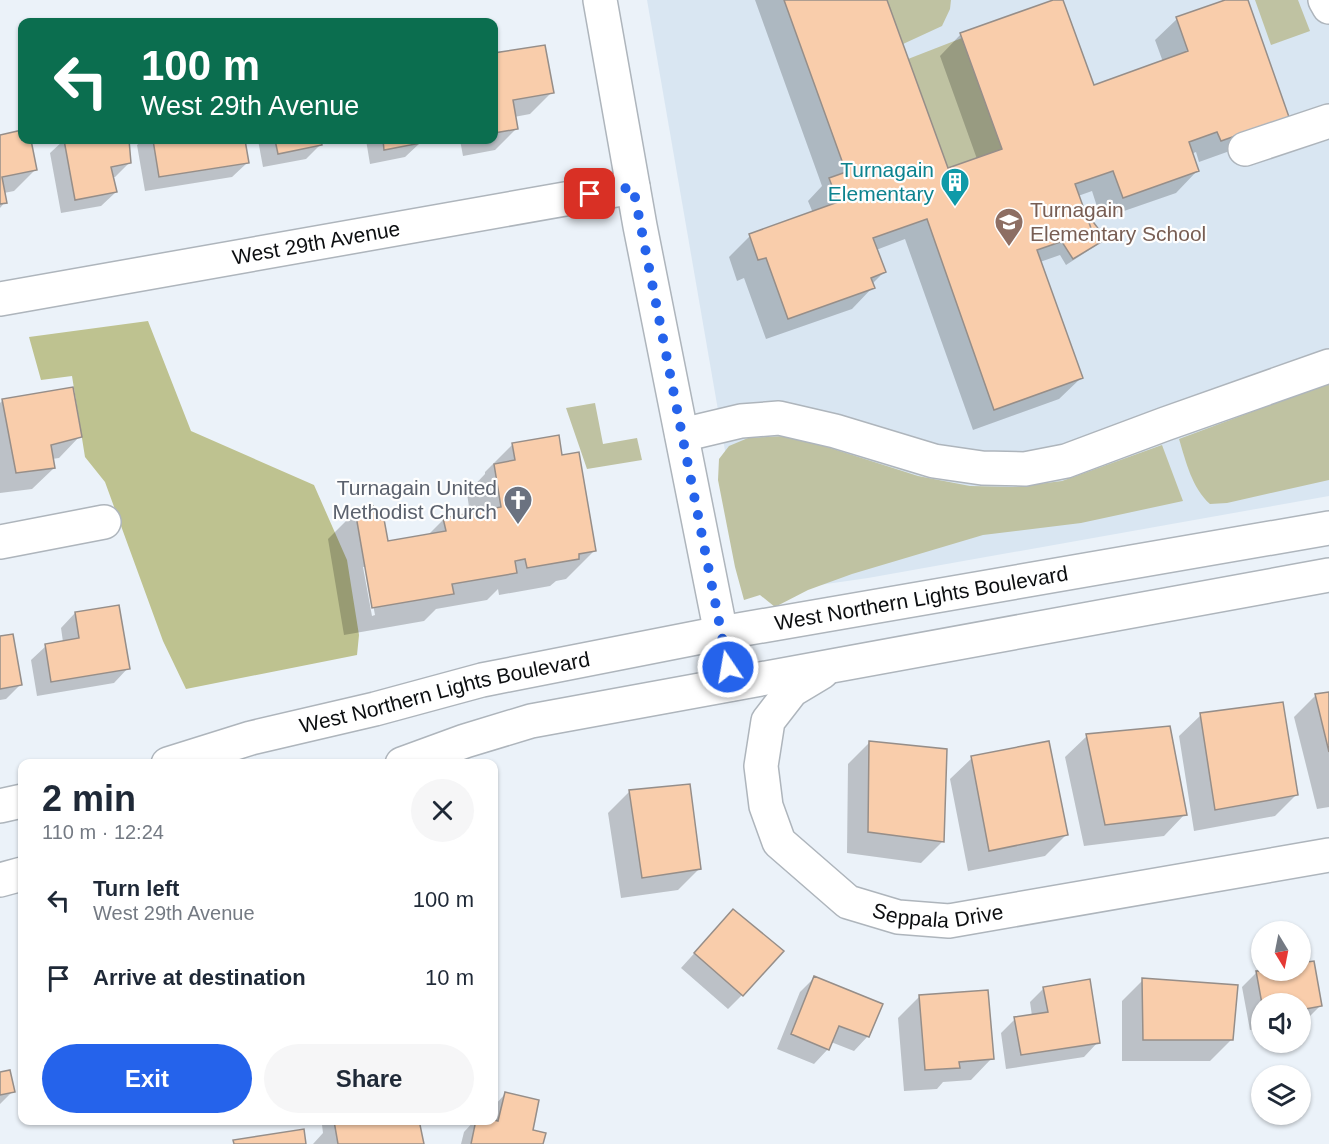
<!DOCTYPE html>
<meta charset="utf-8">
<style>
:root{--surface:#fff;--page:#f6f6f7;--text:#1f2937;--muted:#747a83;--accent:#2563eb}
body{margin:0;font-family:Helvetica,sans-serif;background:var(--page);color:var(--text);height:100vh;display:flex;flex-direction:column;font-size:22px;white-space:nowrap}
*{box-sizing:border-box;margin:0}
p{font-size:20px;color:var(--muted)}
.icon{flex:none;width:33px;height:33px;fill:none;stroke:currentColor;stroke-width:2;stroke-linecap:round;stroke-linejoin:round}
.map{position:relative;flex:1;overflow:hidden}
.panel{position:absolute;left:18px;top:759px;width:480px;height:366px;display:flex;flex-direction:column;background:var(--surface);border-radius:12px;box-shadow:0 2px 4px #0004}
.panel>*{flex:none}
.hud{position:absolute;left:18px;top:18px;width:480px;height:126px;border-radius:12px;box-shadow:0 2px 4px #0004;background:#0b6e4f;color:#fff;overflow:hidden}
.needle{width:39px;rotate:170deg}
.buttons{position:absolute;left:1251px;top:921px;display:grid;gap:12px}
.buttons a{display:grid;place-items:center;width:60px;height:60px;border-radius:50%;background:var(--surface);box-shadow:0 2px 4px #0004;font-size:30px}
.pin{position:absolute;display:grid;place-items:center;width:51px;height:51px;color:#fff;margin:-26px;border-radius:12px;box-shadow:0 3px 9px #0006}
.me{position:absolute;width:66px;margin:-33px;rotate:348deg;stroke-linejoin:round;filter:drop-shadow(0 0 4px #0008)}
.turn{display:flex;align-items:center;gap:21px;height:126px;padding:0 24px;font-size:27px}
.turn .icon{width:78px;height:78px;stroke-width:2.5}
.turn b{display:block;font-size:42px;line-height:51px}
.round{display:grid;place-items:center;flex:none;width:63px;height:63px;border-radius:32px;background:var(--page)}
.headline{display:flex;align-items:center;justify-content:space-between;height:102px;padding:0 24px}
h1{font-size:36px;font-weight:700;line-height:45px}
.primary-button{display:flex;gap:12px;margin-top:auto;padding:12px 24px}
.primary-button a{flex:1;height:69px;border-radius:36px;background:var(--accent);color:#fff;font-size:24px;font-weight:700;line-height:69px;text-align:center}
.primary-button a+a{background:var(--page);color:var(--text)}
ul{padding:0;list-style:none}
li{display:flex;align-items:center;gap:18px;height:78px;padding:0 24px}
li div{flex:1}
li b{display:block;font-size:22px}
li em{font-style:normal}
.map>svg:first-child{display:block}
.built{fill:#d9e6f2}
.green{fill:#bfc2a2}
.forest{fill:#bec290}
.shadow{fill:#0003;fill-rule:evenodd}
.building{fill:#f9cdab;stroke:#968e89;stroke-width:1.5}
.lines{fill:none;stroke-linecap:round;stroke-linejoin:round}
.minor-casing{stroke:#aeb5bc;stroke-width:36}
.minor{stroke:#fff;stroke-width:33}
.route{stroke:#2563eb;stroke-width:10;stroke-dasharray:0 18}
.labels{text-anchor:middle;stroke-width:4.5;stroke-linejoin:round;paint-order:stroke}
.culture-label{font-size:21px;fill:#0d838f;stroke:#fefefe;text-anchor:end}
.education-label{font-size:21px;fill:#785e54;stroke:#fefefe;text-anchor:start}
.street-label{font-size:21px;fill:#0c0e10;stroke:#fefefe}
.worship-label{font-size:21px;fill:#5b616d;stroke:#fefefe;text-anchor:end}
</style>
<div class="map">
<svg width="1329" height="1144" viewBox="0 0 1329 1144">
<rect width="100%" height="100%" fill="#ebf2f9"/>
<path class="built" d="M647,0H1329V496L868,578L750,595Z"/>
<path class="green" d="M887,0H951L950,9L942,26L903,44Z
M1255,0H1298L1310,31L1271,45Z
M962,38L1002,149L948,168L908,59Z
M1329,383V480L1227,503L1210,504C1192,488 1186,462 1179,439Z
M595,403L603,444L637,438L642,460L587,469L566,408Z
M784,436L818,444L918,476L970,486L1013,487L1062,481L1162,445L1183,501L1081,523L983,535L852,574L808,590L775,607L760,595L744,600L735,567L718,480L719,459L729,446L748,438Z"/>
<path class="forest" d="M148,321L191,431L314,485L347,560L359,635L357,655L186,689L163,641L105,482L85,457L72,376L41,380L29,337Z"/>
<path class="shadow" d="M755,0H886L947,170L977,159L940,56L961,34L1058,0H1062L1093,87L1163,62L1155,40L1177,19L1230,0H1246L1266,138L1199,162L1196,152L1191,154L1197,171L1176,193L1101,219L1092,191L1078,196L1086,215L1104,239L1097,245L1066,265L1060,255L1040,262L1081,378L1059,399L973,430L905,239L876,250L884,272L872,284L873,287L852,309L766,339L744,278L737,281L729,257L750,236L813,213L808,201L822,186Z
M544,46L552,92L530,114L514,117L516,129L495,150L463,156L460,140H494V55Z
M22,132V140H29L35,170L14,191L4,193L5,202L0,208V136Z
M64,140H128L130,162L115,177H112L116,192L101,206L61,213L50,153Z
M143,140H243L247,163L232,177L145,191L137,145Z
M258,140H319L320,145L306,159L263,167Z
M366,140H419L420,143L405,157L370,164Z
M3,400L80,436L59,458L52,459L54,468L32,489L0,493V403Z
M513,444L561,457L594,551L566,579L556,581L550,586L499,595L498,589L487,600L436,609L424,621L344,635L328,539L356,511L375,522L387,542L427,536L444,519L470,514L467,493L485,474V472ZM363,567H366L375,615L372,616Z
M75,613L128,668L114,683L37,696L31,660L46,646L63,642L61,628Z
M0,638L20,685L6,699L0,700Z
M1329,693V807L1317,809L1294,717L1315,696Z
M1201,715L1296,795L1275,816L1194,831L1179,736Z
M1087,736L1185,814L1164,836L1084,846L1065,757Z
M870,742L942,842L921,863L847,853L848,764Z
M972,758L1067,834L1045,856L968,871L950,779Z
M630,791L699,869L678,890L621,898L608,813Z
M719,926L742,995L728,1009L681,968Z
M1267,970H1300L1320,1006L1306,1020L1300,1021V1004H1262V1028L1250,1030L1242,987L1257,972Z
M814,978L868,1036L854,1051L831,1042L828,1049L814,1064L777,1049L800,992Z
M1143,980L1232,1039L1210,1061H1122V1001Z
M1044,988L1098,1042L1084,1057L1006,1069L1001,1033L1015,1019L1032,1016L1030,1002Z
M920,996L992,1058L971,1080L943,1082L937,1089L904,1091L898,1018Z
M0,1074L13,1091L0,1104Z
M505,1094L531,1131L542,1144H461L464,1132L475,1120H494V1106Z
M326,1120H418L422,1144H313L323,1133L322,1125Z"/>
<path class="building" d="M784,0H887L948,168L1002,149L960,33L1053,0H1063L1094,85L1188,51L1176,17L1225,0H1248L1289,117L1221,141L1217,132L1189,142L1199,171L1123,198L1113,171L1075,184L1092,231L1037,250L1083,378L994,410L927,219L873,238L886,272L871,278L875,288L788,319L766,258L758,260L749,234L838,202L829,178L846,172Z
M545,45L554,93L513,100L518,129L494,133V53Z
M22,130V140H31L37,170L2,177L7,203L0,204V135Z
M64,140H129L131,163L111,167L117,192L75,200Z
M153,140H245L249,163L159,177Z
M275,140H321L322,145L278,154Z
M383,140H421V143L384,150Z
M1085,211L1106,239L1073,259L1062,242L1092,231Z
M73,387L82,437L51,445L55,468L16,473L2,399Z
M559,435L562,455L579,452L596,551L579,554V559L527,568L525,559L515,561L517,573L452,584L454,594L372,608L355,510L373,506L376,520L384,519L388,541L446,531L443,518L501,507L494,464L515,460L512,443Z
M119,605L130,669L51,682L45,644L79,638L75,612Z
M13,634L22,685L0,689V636Z
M1329,692V752L1315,694Z
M1283,702L1298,795L1215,810L1200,713Z
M1170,726L1187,815L1105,825L1086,734Z
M869,741L947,749L944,842L868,832Z
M1049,741L1068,835L989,851L971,756Z
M690,784L701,869L642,878L629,790Z
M733,909L784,951L743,996L694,953Z
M1314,961L1322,1006L1300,1010V1004H1262L1256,971L1300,970V963Z
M814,976L883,1004L869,1037L839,1026L829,1050L791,1034Z
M1142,978L1238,985L1233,1040H1143Z
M1090,979L1100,1043L1021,1055L1014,1017L1048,1012L1043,987Z
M988,990L994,1059L959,1062L960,1068L925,1070L919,995Z
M10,1070L15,1092L0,1095V1072Z
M505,1092L539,1100L533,1130L546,1133L543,1144H471L476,1120H494L498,1121Z
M335,1120H419L424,1144H338L334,1121Z
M304,1129L306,1144H234L233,1140Z"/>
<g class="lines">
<g class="minor-casing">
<g id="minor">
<path d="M600,0L640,226L731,684"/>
<path d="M1325,0L1329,7"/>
<path d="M1245,149L1329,121"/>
<path id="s1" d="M0,299L633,187"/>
<path d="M682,435L741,421L779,418L835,431L934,461L982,468L1025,469L1066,461L1165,424L1329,366"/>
<path d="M0,542L104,522"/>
<path id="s2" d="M822,672L792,690L768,721L761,766L766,806L779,842L848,902L898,917L949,921L1329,855"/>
<path id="s3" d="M168,764L251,738L375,709L482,680L721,633L1329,528"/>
<path d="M402,764L465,741L531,721L1329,575"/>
<path d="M0,806L22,801"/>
<path d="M0,880L22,874"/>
</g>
</g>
<use href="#minor" class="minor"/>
</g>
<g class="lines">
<path class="route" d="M590,194L633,187L728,667"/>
</g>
<defs>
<g id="building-pin" transform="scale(1.5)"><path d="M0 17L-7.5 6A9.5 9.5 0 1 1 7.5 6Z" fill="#0f9aa8" stroke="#fefefe"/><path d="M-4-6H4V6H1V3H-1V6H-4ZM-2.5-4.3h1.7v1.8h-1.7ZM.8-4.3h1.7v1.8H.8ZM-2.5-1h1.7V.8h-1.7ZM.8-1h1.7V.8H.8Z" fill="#fff"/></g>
<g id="school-pin" transform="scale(1.5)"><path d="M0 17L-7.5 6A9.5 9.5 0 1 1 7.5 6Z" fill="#8d6e63" stroke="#fefefe"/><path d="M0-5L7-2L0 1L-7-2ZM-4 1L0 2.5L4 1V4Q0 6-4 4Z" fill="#fff"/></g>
<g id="church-pin" transform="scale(1.5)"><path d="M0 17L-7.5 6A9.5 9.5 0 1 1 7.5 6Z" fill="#6b7280" stroke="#fefefe"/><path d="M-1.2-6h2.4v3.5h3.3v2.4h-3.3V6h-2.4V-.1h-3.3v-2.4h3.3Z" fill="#fff"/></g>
</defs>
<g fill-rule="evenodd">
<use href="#building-pin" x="955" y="182"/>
<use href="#school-pin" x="1009" y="222"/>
<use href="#church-pin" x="518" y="500"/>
</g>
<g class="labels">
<g class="culture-label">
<text x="934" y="177">Turnagain<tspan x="934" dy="24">Elementary</tspan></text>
</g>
<g class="education-label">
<text x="1030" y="217">Turnagain<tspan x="1030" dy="24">Elementary School</tspan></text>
</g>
<g class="street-label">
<text dy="7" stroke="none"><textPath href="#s1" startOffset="321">West 29th Avenue</textPath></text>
<text dy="7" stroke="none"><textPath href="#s3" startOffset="772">West Northern Lights Boulevard</textPath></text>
<text dy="7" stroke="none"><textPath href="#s3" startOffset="286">West Northern Lights Boulevard</textPath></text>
<text dy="7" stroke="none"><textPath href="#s2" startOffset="382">Seppala Drive</textPath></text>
</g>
<g class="worship-label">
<text x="497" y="495">Turnagain United<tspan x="497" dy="24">Methodist Church</tspan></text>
</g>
</g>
</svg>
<div class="buttons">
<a><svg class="needle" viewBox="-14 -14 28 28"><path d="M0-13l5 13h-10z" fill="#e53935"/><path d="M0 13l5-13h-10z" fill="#747a83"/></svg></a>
<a><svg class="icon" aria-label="sound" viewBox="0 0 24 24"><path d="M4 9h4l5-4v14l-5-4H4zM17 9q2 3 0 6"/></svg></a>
<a><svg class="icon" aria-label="layers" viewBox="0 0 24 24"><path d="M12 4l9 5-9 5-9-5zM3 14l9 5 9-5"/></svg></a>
</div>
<div class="pin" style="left:590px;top:194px;background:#d93025"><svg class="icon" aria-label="arrive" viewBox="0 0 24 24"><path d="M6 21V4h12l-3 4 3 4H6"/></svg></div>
<svg class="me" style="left:728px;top:667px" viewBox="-20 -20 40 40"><circle r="17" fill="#2563eb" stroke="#fff" stroke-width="3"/><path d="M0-11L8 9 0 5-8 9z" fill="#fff"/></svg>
<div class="hud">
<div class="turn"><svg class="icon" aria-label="left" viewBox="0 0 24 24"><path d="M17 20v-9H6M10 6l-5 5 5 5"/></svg><div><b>100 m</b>West 29th Avenue</div></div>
</div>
<section class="panel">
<div class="headline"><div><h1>2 min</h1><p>110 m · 12:24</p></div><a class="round"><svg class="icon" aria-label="close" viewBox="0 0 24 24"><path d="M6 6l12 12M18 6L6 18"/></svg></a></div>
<ul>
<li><svg class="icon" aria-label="left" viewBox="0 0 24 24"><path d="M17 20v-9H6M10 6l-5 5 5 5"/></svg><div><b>Turn left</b><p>West 29th Avenue</p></div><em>100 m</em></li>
<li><svg class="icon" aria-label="arrive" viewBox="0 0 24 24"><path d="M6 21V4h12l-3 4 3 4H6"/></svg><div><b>Arrive at destination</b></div><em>10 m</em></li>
</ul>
<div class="primary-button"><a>Exit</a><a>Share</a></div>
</section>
</div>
